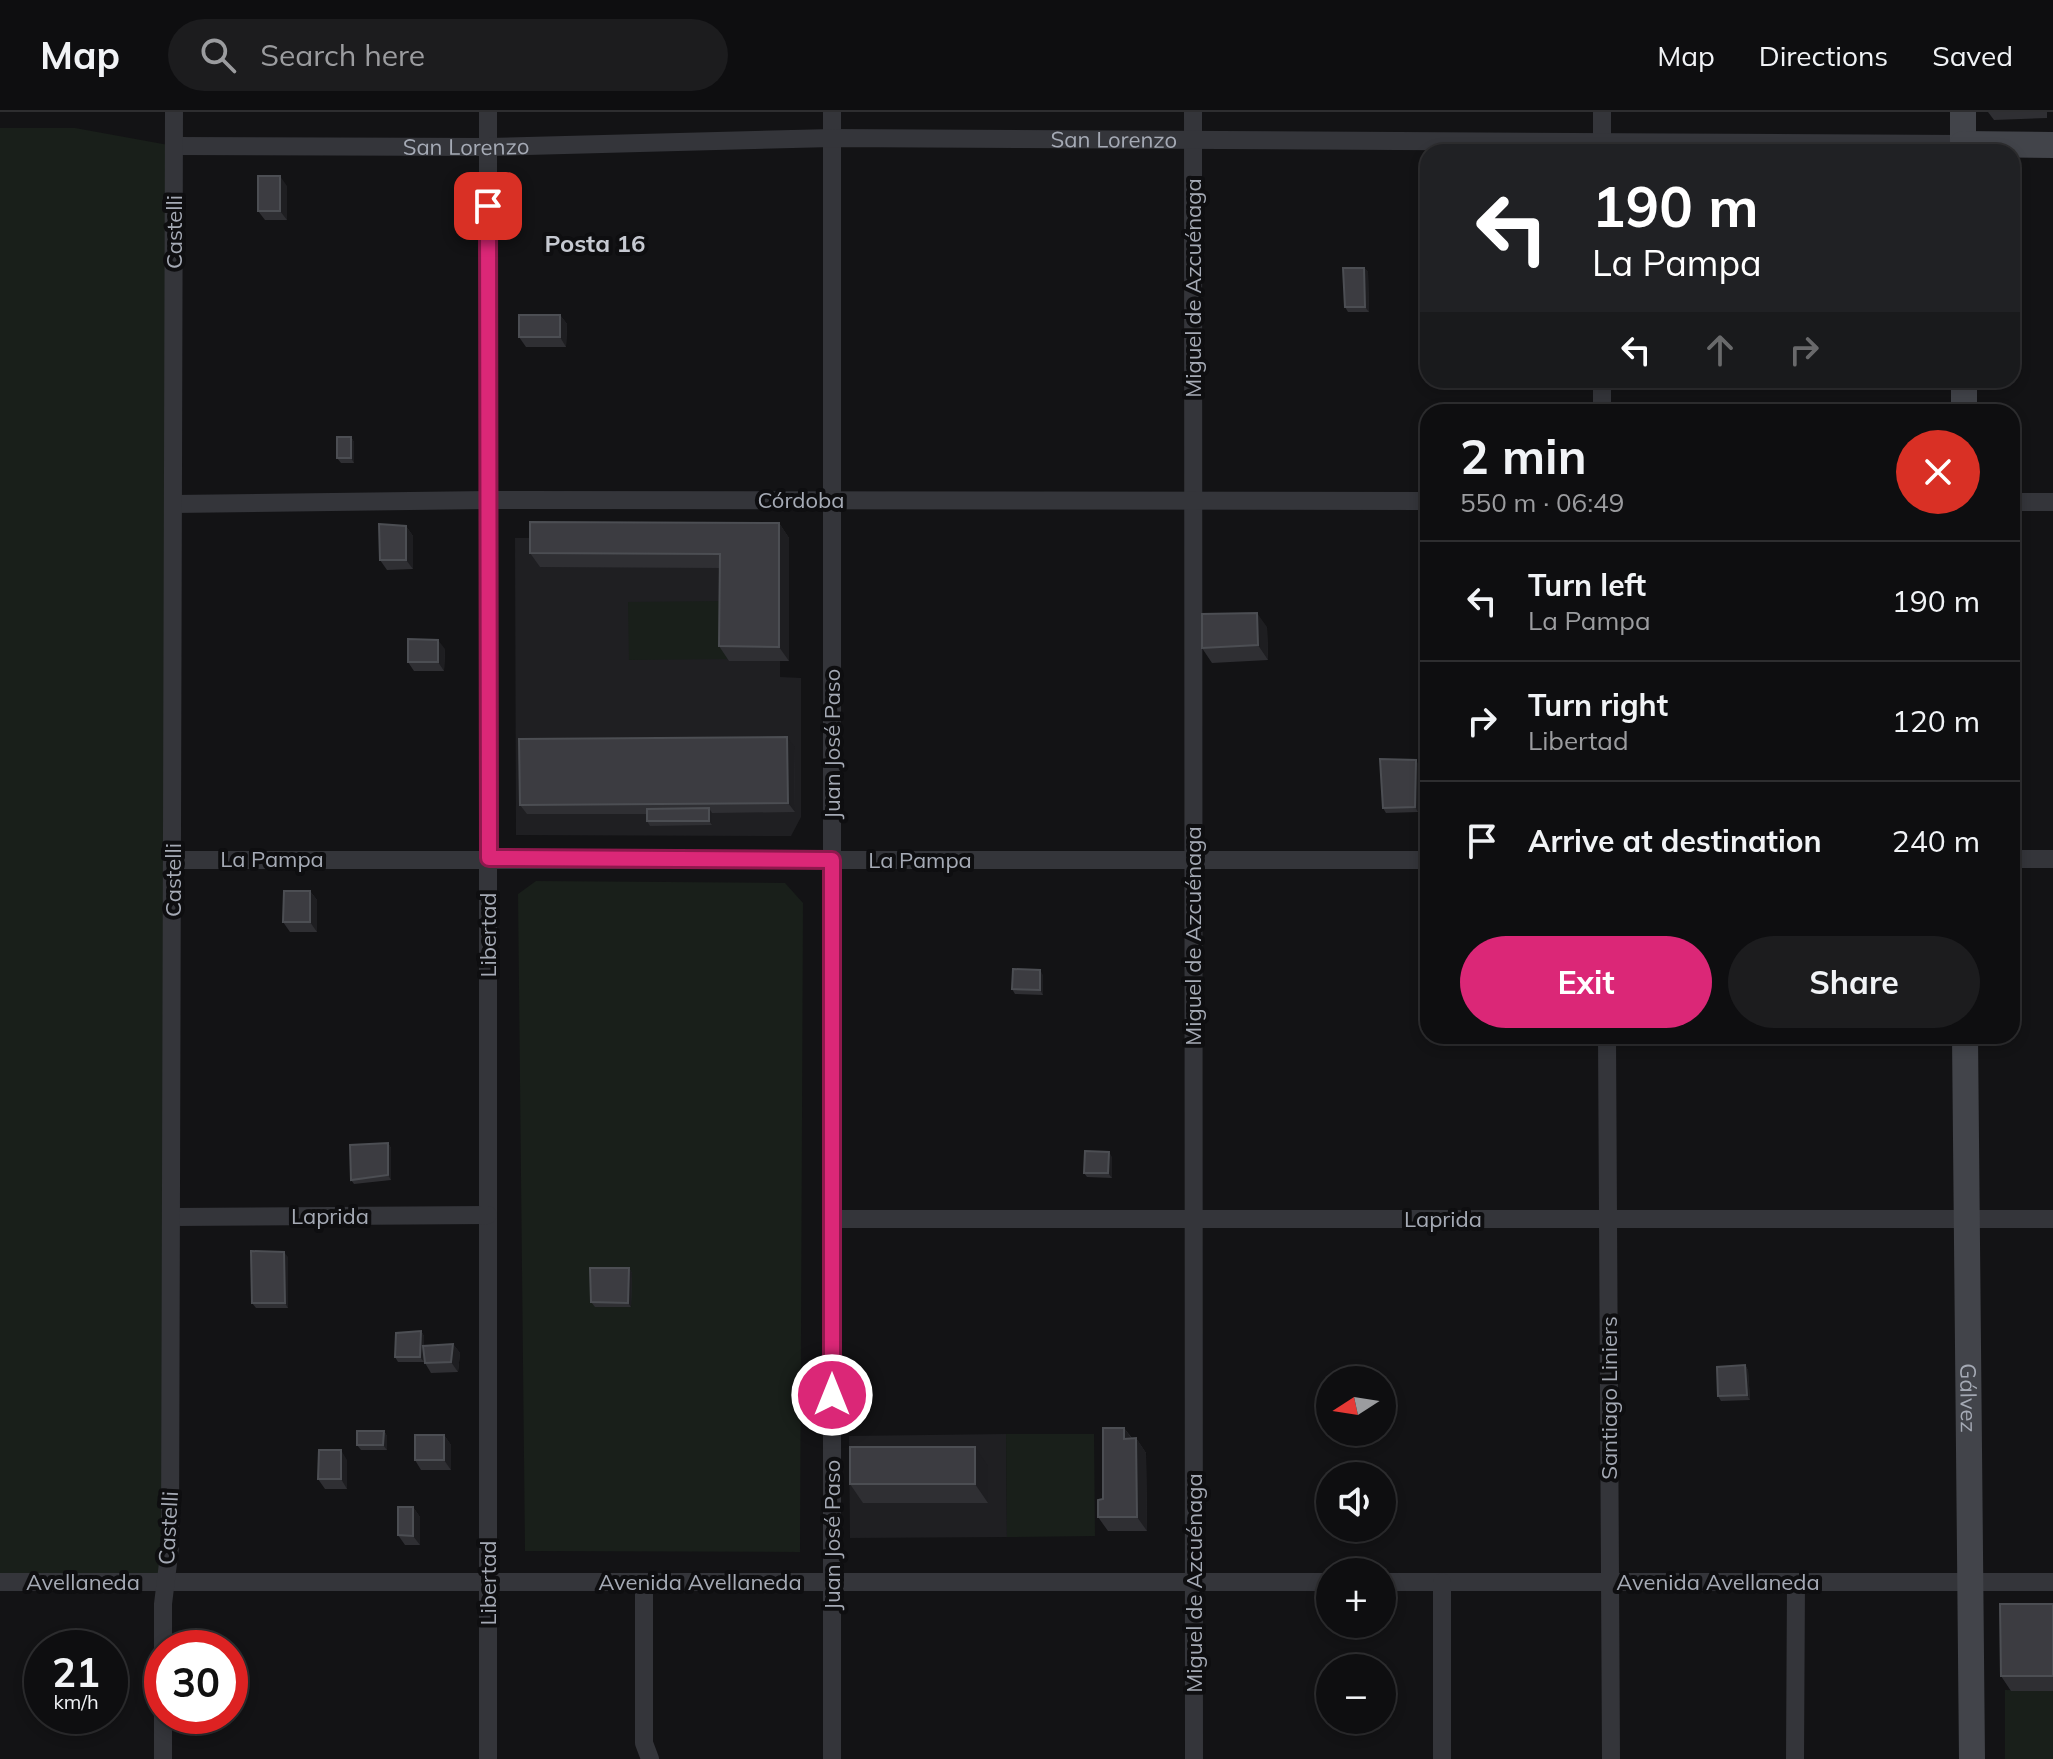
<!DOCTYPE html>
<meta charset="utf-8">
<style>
:root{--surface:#0e0e10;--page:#1c1c1e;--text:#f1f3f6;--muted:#9b9c9f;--line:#2e2e30;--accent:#db2777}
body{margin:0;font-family:Mulish,sans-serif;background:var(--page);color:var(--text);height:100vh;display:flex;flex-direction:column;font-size:30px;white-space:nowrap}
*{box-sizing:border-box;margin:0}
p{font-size:26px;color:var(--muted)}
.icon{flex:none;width:44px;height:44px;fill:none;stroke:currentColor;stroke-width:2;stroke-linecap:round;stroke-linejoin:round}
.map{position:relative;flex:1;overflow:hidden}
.details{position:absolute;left:1420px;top:292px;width:600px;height:640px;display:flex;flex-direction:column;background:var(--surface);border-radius:24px;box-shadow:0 4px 12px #0003,0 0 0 2px var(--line)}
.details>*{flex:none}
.top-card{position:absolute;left:1420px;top:32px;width:600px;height:244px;border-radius:24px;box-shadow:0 4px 12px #0003,0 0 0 2px var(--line);background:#202124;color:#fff;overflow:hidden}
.needle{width:52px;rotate:258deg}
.controls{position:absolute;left:1316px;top:1254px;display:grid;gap:16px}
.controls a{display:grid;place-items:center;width:80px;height:80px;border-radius:50%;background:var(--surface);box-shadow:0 4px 12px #0003,0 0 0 2px var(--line);font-size:40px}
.speed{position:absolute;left:24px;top:1518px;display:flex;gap:16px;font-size:40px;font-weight:700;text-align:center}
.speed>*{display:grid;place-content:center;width:104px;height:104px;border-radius:50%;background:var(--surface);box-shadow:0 4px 12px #0003,0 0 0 2px var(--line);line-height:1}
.speed small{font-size:20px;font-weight:400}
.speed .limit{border:12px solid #d22;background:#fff;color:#111}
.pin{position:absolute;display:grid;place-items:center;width:68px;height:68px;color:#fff;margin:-34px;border-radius:16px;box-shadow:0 4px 12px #0006}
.me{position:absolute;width:88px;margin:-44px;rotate:0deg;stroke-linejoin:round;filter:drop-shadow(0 0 6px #0008)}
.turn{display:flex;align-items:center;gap:28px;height:168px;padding:0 40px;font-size:36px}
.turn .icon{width:104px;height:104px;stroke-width:2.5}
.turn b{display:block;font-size:56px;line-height:68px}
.lanes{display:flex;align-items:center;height:76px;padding:0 40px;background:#0003;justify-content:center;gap:40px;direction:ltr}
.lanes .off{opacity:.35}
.round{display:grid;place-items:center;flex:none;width:84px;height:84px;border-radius:42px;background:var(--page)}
.headline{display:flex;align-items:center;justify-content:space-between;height:136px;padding:0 40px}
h1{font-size:48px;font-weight:700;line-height:60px}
.cta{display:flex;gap:16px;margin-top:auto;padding:16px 40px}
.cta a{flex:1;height:92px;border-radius:48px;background:var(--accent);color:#fff;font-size:32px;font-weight:700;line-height:92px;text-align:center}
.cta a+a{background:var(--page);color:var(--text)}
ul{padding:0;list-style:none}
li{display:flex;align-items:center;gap:24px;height:120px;padding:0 40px;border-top:2px solid var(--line)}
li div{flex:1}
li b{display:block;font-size:30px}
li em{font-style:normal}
header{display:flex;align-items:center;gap:48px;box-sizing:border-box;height:112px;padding:0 40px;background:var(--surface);border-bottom:2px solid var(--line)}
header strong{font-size:38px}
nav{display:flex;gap:44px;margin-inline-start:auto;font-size:28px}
.search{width:560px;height:72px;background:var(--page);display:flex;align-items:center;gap:20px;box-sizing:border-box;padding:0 28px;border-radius:44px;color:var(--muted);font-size:30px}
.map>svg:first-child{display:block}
.built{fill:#1f1f22}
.green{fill:#191f1a}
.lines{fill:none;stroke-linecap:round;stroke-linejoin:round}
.minor{stroke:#34353a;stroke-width:18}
.secondary{stroke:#42444a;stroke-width:26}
.wall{fill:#2f2f33}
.shaded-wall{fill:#1e1e21}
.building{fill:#3c3c41;stroke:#4c4e53;stroke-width:2}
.route-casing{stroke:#8e194d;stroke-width:20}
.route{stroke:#db2777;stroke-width:14}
.labels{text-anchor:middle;stroke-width:8;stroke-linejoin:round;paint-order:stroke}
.street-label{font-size:22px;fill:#a5aab5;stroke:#0e0e10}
.neighbourhood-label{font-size:24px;font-weight:bold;fill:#c6c9d1;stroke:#0e0e10}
</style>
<header>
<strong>Map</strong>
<div class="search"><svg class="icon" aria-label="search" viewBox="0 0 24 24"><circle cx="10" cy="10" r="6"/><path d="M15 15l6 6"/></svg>Search here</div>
<nav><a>Map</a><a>Directions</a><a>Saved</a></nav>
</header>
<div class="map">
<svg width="2053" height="1647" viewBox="0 0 2053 1647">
<rect width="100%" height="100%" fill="#131315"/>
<path class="built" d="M515,426H789V549H780V565L801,566V705L791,724L516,723Z
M1006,1322L1007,1425L850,1426L849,1324Z"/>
<path class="green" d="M0,16H75L174,34L165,1470H0Z
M728,489L729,547L629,548L628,490Z
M536,769L785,771L803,791L800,1440L525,1439L518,782Z
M1006,1322H1094L1095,1424L1007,1425Z
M2005,1578L2053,1579V1647H2005Z"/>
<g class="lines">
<g class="minor">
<path d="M488,0V1647"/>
<path d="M832,0V1647"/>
<path d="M1193,0L1194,1647"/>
<path d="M1602,0V40"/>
<path id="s1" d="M174,34L488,35L832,26L1963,32"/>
<path d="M1602,268V300"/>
<path d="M2012,390H2053"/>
<path d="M173,392L488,388L1428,389"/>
<path d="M2012,747H2053"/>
<path d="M173,748H1428"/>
<path d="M1607,924L1611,1647"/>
<path d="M172,1105L488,1103"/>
<path d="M832,1107H2053"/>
<path d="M0,1470H1330"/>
<path d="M644,1470V1631L650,1647"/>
<path d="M1382,1470H2053"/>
<path d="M163,1536V1492L170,1435L174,0"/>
<path d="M163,1604V1647"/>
<path d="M1442,1647V1470"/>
<path d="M1795,1647L1796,1470"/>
</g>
<g class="secondary">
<path d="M1963,0V40"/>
<path d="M1963,32L2053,33"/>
<path d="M1964,268V300"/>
<path id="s2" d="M1965,924L1972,1647"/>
</g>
</g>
<path class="wall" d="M1988,0H2047V6L1994,8Z
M287,74V108H265L258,99Z
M1364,156L1368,160L1369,200H1348L1345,195Z
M560,203L567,212L566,235H526L519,225Z
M351,325L354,330V351H341L337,346Z
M779,411L789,426V549H729L719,534L720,456L540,455L530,441Z
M406,414L413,424V457L387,458L380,448Z
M1267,515L1268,548L1212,551L1202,536Z
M445,537L444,559H414L408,550Z
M794,634L795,700L712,701V713L650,714L647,709V702H527L520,693Z
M1419,653L1418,700L1386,701L1383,696Z
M310,779L317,788V820H290L283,810Z
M1043,863V883L1015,882L1012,877Z
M388,1031L391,1036V1068L354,1072L351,1068Z
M1112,1045V1066L1087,1065L1084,1061Z
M288,1145V1196H256L252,1191Z
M629,1156L632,1161L631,1195H595L591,1190Z
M421,1219L424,1224V1234L453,1232L460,1241L458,1260L431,1261L425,1251L424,1240V1250H398L395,1245Z
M1745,1253L1748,1258L1750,1288L1721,1289L1718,1284Z
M1124,1316L1132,1326H1136L1146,1341L1147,1419H1108L1098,1405Z
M384,1319L387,1324V1338H361L357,1333Z
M444,1323L451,1333V1358H421L415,1348Z
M347,1348V1377H325L318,1367Z
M988,1354V1391H863L850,1372Z
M413,1395L420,1405V1433H405L398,1423Z
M2053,1492V1579H2011L2001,1564Z"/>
<path class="shaded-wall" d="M280,64L287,74V108L280,99Z
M1364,156L1368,160L1369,200L1365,195Z
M560,203L567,212L566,235L560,225Z
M351,325L354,330V351L351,346Z
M779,411L789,426V549L779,535Z
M406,414L413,424V457L406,448Z
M1257,501L1267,515L1268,548L1258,533Z
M438,528L445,537L444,559L438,550Z
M787,625L794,634L795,700L788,691Z
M1416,648L1419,653L1418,700L1415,695Z
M709,696L712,701V713L709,709Z
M310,779L317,788V820L310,810Z
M1040,858L1043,863V883L1040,878Z
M388,1031L391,1036V1068L388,1063Z
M1109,1040L1112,1045V1066L1108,1061Z
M284,1140L288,1145V1196L285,1191Z
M629,1156L632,1161L631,1195L628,1191Z
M421,1219L424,1224V1250L420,1245Z
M453,1232L460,1241L458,1260L451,1250Z
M1745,1253L1748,1258L1750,1288L1747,1283Z
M1124,1316L1134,1330L1124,1327Z
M384,1319L387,1324V1338L383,1333Z
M444,1323L451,1333V1358L444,1348Z
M1136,1326L1146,1341L1147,1419L1137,1405Z
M975,1335L988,1354V1391L975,1372Z
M341,1338L347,1348V1377L341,1367Z
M413,1395L420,1405V1433L413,1424Z"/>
<path class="building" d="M258,64H280V99H258Z
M1343,156H1364L1365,195H1345Z
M519,203H560V225H519Z
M337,325H351V346H337Z
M530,410L779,411V535L719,534L720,442L530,441Z
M379,412L406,414V448H380Z
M1257,501L1258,533L1202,536V502Z
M408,527L438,528V550H408Z
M787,625L788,691L520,693L519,627Z
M1380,647L1416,648L1415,695L1383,696Z
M709,696V709H647V697Z
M284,779H310V810H283Z
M1013,857L1040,858V878L1012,877Z
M388,1031V1063L351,1068L350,1033Z
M1085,1039L1109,1040L1108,1061H1084Z
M251,1139L284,1140L285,1191H252Z
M590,1156H629L628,1191L591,1190Z
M421,1219L420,1245H395L396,1221Z
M453,1232L451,1250L425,1251L423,1234Z
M1745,1253L1747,1283L1718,1284L1717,1255Z
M1103,1316H1124V1327L1136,1326L1137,1405H1098V1388L1103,1387Z
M357,1319H384L383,1333H357Z
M415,1323H444V1348H415Z
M850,1335H975V1372H850Z
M319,1338H341V1367H318Z
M398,1395H413V1424L398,1423Z
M2000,1492H2053V1564H2001Z"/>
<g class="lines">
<g class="route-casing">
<path id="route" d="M488,94L489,746L832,748V1283"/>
</g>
<use href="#route" class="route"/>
</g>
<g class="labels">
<g class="street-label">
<text dy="8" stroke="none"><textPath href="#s1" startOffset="940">San Lorenzo</textPath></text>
<text dy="8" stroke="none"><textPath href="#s1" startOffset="292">San Lorenzo</textPath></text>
<text transform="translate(174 120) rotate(-90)" y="8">Castelli</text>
<text transform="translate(1193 176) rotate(-90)" y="8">Miguel de Azcuénaga</text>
<text x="801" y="396">Córdoba</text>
<text transform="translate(832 632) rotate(-90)" y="8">Juan José Paso</text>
<text x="272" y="755">La Pampa</text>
<text x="920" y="756">La Pampa</text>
<text transform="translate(173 768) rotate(-90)" y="8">Castelli</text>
<text transform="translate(488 823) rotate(-90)" y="8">Libertad</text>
<text transform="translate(1193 824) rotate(-90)" y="8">Miguel de Azcuénaga</text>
<text x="330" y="1112">Laprida</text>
<text x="1443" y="1115">Laprida</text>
<text transform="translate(1609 1286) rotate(-90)" y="8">Santiago Liniers</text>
<text dy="8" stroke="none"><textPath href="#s2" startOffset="362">Gálvez</textPath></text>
<text transform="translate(168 1416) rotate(-87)" y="8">Castelli</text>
<text transform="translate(832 1423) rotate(-90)" y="8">Juan José Paso</text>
<text x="83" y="1478">Avellaneda</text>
<text x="700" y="1478">Avenida Avellaneda</text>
<text x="1718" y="1478">Avenida Avellaneda</text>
<text transform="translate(488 1471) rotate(-90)" y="8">Libertad</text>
<text transform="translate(1194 1471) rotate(-90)" y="8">Miguel de Azcuénaga</text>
</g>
<g class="neighbourhood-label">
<text x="595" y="140">Posta 16</text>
</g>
</g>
</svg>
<div class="controls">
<a><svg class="needle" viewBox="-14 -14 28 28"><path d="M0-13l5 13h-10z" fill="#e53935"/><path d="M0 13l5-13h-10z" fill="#9b9c9f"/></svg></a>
<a><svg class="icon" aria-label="sound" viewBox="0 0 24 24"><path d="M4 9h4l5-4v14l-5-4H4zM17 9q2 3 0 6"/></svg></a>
<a>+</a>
<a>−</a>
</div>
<div class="speed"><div>21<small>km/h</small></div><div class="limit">30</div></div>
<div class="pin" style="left:488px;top:94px;background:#d93025"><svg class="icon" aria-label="arrive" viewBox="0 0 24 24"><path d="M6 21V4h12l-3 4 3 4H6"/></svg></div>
<svg class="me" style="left:832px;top:1283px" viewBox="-20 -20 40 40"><circle r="17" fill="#db2777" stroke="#fff" stroke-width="3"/><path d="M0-11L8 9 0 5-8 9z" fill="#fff"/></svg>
<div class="top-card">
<div class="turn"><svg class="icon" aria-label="left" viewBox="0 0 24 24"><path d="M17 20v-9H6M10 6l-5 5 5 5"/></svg><div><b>190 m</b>La Pampa</div></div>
<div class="lanes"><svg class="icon" aria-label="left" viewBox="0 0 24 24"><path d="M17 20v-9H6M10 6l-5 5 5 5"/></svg><svg class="icon off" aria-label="ahead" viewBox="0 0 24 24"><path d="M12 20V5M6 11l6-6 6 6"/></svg><svg class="icon off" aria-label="right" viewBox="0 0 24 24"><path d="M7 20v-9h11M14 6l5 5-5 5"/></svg></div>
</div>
<section class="details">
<div class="headline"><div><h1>2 min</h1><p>550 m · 06:49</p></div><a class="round" style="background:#d93025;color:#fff"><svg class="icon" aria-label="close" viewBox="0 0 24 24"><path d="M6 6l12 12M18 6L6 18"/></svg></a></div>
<ul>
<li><svg class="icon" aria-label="left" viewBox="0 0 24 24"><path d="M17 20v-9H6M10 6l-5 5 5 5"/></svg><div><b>Turn left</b><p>La Pampa</p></div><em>190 m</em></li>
<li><svg class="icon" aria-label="right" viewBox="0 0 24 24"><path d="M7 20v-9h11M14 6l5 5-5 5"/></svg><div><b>Turn right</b><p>Libertad</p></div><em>120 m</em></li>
<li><svg class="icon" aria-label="arrive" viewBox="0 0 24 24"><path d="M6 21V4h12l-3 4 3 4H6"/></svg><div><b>Arrive at destination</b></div><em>240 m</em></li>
</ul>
<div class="cta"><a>Exit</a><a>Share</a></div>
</section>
</div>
